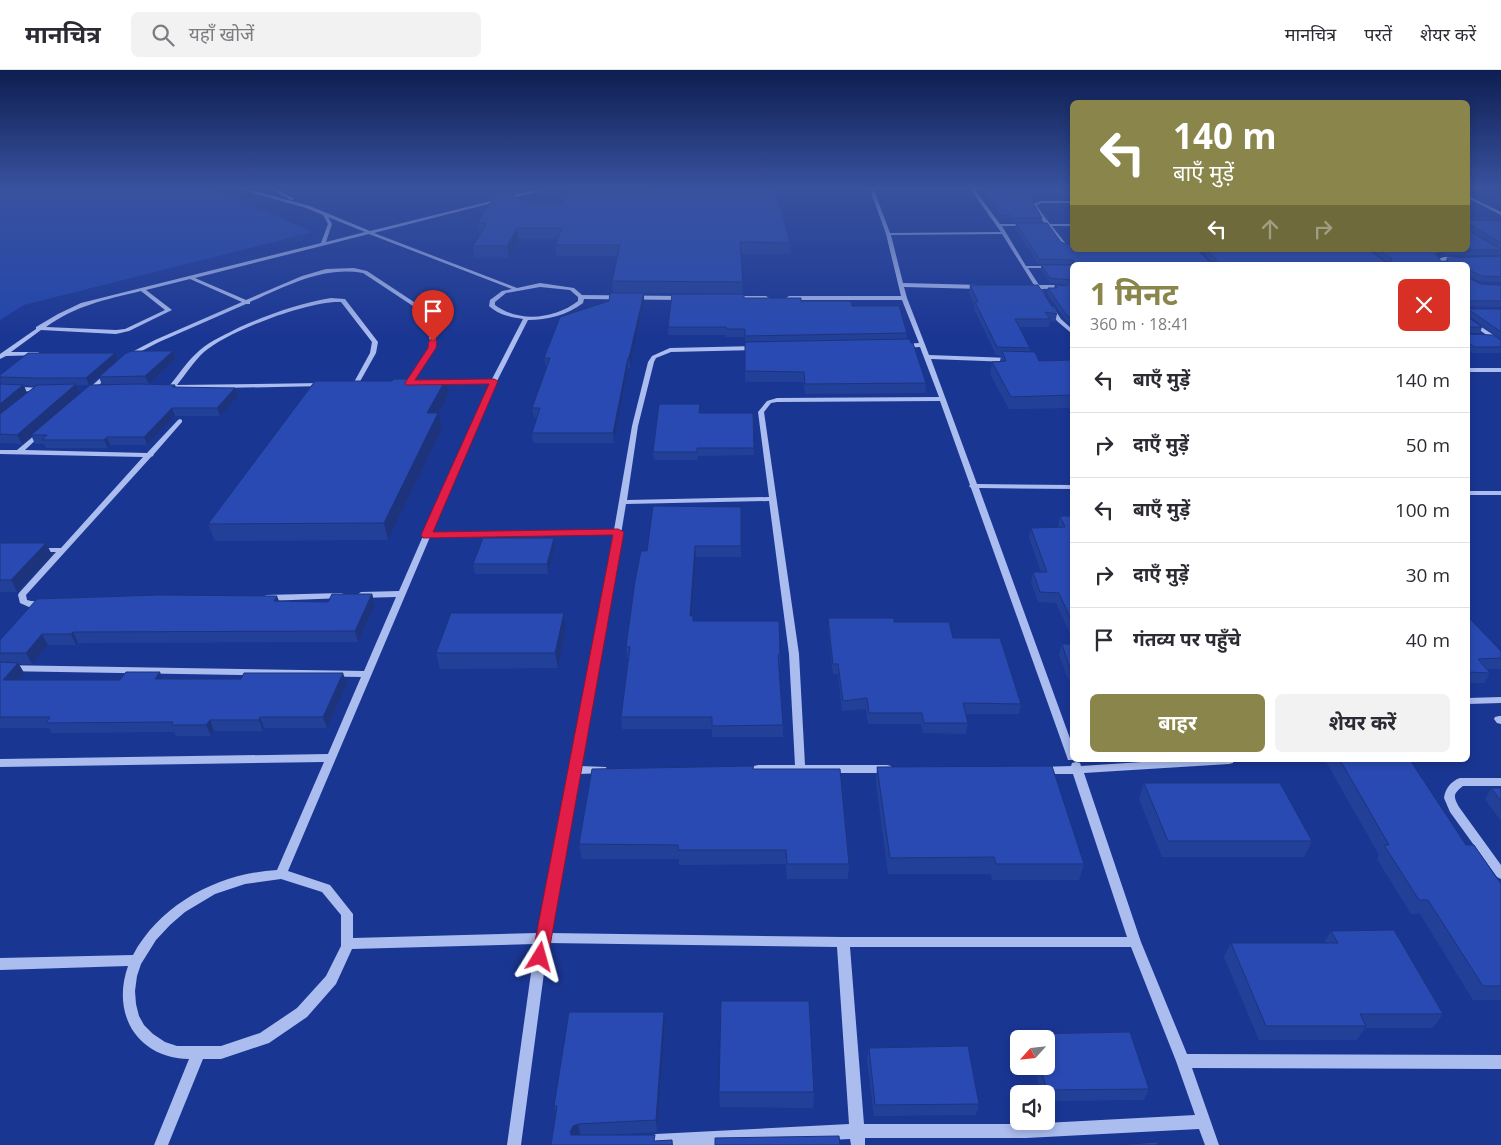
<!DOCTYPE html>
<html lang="hi">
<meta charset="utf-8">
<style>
:root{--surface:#fff;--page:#f2f2f3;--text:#2b2b33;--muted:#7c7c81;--line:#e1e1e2;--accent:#8a854b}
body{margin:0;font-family:"Open Sans","Noto Sans Devanagari",sans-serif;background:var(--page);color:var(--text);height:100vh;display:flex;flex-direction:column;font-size:19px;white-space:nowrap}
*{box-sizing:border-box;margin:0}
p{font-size:16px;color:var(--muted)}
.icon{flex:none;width:28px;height:28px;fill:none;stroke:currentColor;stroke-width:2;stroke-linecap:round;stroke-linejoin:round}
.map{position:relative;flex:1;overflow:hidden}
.drawer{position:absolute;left:1070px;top:192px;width:400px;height:500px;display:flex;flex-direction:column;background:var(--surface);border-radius:8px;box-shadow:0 2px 8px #0003}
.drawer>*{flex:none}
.hud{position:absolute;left:1070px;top:30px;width:400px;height:152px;border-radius:8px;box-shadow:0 2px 8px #0003;background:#8a854b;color:#fff;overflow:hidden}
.needle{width:32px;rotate:243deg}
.controls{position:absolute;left:1010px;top:960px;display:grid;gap:10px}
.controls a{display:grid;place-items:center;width:45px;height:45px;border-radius:8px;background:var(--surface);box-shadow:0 2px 8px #0003;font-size:25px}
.pin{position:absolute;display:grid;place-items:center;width:42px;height:42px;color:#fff;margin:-51px -21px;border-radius:50% 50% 50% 0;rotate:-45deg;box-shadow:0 0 5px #0007}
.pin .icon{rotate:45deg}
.me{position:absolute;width:55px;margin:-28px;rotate:8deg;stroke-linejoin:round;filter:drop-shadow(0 0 4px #0008)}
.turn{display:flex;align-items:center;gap:18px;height:105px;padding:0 20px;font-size:22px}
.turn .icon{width:65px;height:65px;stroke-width:2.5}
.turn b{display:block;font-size:35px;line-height:42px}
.lanes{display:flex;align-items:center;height:48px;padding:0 20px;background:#0003;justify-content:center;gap:25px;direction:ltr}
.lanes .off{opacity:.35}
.round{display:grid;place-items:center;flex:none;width:52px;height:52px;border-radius:8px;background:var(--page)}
.head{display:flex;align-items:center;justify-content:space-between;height:85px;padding:0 20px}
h1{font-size:30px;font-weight:700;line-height:38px;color:var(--accent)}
.action{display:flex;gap:10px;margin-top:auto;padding:10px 20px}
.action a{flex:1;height:58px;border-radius:8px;background:var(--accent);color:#fff;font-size:20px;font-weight:700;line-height:58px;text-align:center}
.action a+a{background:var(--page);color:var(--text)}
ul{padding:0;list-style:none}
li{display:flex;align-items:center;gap:15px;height:65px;padding:0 20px;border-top:1px solid var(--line)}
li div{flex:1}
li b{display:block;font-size:19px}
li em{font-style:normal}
header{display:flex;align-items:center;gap:30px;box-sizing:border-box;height:70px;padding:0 25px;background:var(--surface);border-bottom:1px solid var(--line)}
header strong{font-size:24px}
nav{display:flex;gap:28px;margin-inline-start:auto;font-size:18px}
.search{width:350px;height:45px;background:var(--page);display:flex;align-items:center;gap:12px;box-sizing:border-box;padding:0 18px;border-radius:8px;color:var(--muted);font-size:19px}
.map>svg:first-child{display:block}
.green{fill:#2345ad}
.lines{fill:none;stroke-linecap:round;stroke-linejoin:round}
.minor{fill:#abbcef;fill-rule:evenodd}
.wall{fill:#234099;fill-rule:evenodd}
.shaded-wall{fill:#1d347d}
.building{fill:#294ab2;stroke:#1d347d}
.route{fill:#e11d48;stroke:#92132f}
</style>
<header>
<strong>मानचित्र</strong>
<div class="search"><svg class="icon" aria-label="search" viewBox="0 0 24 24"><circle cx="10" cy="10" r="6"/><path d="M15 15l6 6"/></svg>यहाँ खोजें</div>
<nav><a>मानचित्र</a><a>परतें</a><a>शेयर करें</a></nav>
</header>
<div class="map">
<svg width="1501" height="1075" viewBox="0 0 1501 1075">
<rect width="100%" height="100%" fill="#1a3693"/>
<path class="green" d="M0,117H207L313,162L24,235L0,250Z"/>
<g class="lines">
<path class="minor" d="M232,117H239L310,136L370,161L547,117H555L374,163L517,218L540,213L574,218L582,225L684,226L687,228L684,230L584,229L583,233C567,245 548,250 528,250L497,311L432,463L614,460L632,356L648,292L652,286L670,278L756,276L759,278L756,280L671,282L656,288L654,292L638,356L627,430L769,427L758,342L767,331L777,328L939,327L920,277L904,278L901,276L904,274L919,273L902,230H789L786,228L789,226H901L886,164L869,117L993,118L992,120H975L1000,154H1026L1028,155L1026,156H1002L1026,196H1072V198H1028L1039,215H1072V218L1041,219L1045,225L1040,226L1035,219L1029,217L1034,215L1002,164L891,165L903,213L981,215L984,217L981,219L904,217L907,228L929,285L1010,288L1013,290L1010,292L931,289L977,414L1072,415V419L979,418L1072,674V690H1074H1068L1067,687L971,418L969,416L970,415L940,331L777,332L771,333L764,342L799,584L805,695H887L891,696L892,699L891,702L887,703H758L754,702L753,699L754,696L758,695H795L789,584L769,431L626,434L606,555L580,696L606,697L607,700L606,703L579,704L549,863L843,867H1127L1073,704H1043L1039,703L1038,700L1039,697L1071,696L1072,693L1076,692L1080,693L1081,696L1172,690H1234L1233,693L1229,694L1084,703L1141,872L1187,984L1501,985V999L1192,998L1219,1075H1205L1199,1059L1026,1068H865V1075H851L850,1069L722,1075H650L649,1071L651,1066L656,1064L849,1054L837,877L548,873L521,1075H507L535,874L352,879L336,914L307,947L269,973L221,989H203L168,1075H154L189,989C137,988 111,944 128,896L0,900V888L133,885C161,833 220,803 277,800L324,692L0,697V689L328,684L361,607L0,601V595L364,601L396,527L361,528L357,525L361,522L399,521L423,466L422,465L424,463L490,313L435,315L432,313L435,311L492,309L523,249C510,247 499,245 489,236L490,230L502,221L512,219L369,164L195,208L246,230L302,206L326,199L354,198L367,201L420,236L434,261L436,271L435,278L411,314L406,313L429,278L430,271L428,261L416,238L363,203C323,196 287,216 250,232V234H246L159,272L132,286H128V284L155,270L242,232L190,209L146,220L172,240L129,261L116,264L41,260L11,282H38L41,284L40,285L6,286L0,289V284L36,259V257L58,244L81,233L321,173L328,154L323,145L306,138ZM874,120H971L1001,162L890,163ZM328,147L365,162L326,172L332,154ZM540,217L570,220L578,227V231C555,249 519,253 495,235V232L506,223ZM141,221L165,240L125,259L116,260L46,257C77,235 104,230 141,221ZM613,464L598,555L537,863L353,868V844L330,815L288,801L430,467ZM281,809L322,822L341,845V876L326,906L297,938L260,963L221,976H177L165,972L153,964L144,955L139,946L136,934L135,921L137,906L141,894L156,870L170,855L185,842L215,824L245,814ZM850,877H1131L1176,991L1195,1045L1026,1054H864Z
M268,117H273L294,129L291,130Z
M1468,126L1501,142V145L1468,128Z
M1041,131H1072V133H1042L1036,135L1050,154H1072V156H1052L1066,174L1072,177V179C1055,175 1056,160 1042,155L1045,154L1031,135Z
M1444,187H1463L1465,188L1463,189L1441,191L1445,195H1440L1435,190Z
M732,226H766L769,228L766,230L730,229V227Z
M331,228L345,229L378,272L376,283L358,315L353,314L370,283L372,272L341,232C310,230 228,261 204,282C194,291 186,304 177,315L322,313L325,315L324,316L172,319H165L162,317L165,315H170C180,303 188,290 200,280C211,270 227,264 240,257C270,244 300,233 331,228Z
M1049,237H1053L1061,249L1072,259V263L1070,262L1057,251L1048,238Z
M1468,248L1501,270V275L1468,252Z
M1468,298H1501V302H1468Z
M107,302L112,303L89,324H85V322Z
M0,316L42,318L45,320L42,322L0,320Z
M180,349L182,350V352L154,384L153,386L151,387L26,525L27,530L31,531L46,532L47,534L46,536L29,537L20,533L18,525L19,523L56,482H35L34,480L35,478H61L143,387L0,384V380H17L41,360L43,361V363L25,380L147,383L178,350Z
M1468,421H1501V425H1468Z
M341,523L344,524L345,526L344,528L266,531L262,528L266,525Z
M1501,627V633L1468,634V628Z
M1499,646H1501V654L1497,653L1494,649L1495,647Z
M1460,708H1501V716H1463C1453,724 1453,726 1459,737L1501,795V809L1497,807L1450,742L1444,728C1445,719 1451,711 1460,708Z"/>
</g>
<path class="wall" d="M317,117H361L329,123Z
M1072,117V130L1031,129L1042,148L1041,152H1011L1010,149H999L982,122V118Z
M1495,128H1501V136L1493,132Z
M531,133L790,173V184H741L743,224L644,223V231L630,298H628L614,373H533L532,363L537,348H534L532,338L547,298H546L544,288L609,231L613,223L612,211L617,186H556L555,175L558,169H518L509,188H474L473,176L480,164H479L477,153Z
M1468,150L1501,151V179L1469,159V161L1501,179V185H1444L1438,187L1442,192H1446L1447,188L1501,186V212L1479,211L1469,206L1468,207L1480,214L1501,215V237L1469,236L1468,237L1470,239H1501V269L1469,246V248L1482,257L1480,263H1469V264L1501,270V283H1472L1468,279V195L1038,194L1015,158L1016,153L1061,172L1072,180L1212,192L1202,180H1369L1385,192H1387L1371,180H1468Z
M1041,195H1072V215L1050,213L1041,200Z
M970,215L1057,244L1055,252L1050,251L1049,257H1019L1030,278V282L1039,291L1072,290V338L1009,339L990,304L992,292L1000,291L1001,286L996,285L974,239L975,236L969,223Z
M1055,215L1072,216V252H1067L1047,223L1048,218H1054Z
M801,231L852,236L907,263V269L926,313L925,323L805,324L804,312H745V267H726V265H668V257Z
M173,281L176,289L149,314L175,315L176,317L238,326L220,346H175L147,375H110L108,378H46L44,374H35L31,365L102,315L99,307L89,315H77L80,323L22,374L0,373V314H1L0,305L118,290ZM24,315L36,316L27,323Z
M449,324L439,343L442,359L388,470L215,471L208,454Z
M700,343H753L754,385L698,386L697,390H654L653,382Z
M741,437V487H696L692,546H693V551L780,584V596H779L783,655V667H712V659H622L621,647L628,588H627L626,577L647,481Z
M1060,446H1072V568L1056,533L1038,532L1031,512L1033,502H1041L1029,468L1031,458L1059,457L1058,456Z
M554,468L555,478L548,504H475L473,494Z
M0,473H46L52,485L17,522H0Z
M372,524L375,535L358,572L78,573L76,575H48L32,594H19L24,603L18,610L163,609L347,614L327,658H264L263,661H214L211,666H176L174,662L52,663L49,658H0V570L279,531L328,532Z
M1468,547L1501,581V599H1487L1490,603L1484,613H1468Z
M828,548L894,552L953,568L1021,634L1019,644H966L968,653L966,664L923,663L921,654H868L866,639L842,641L838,604H833L828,558Z
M566,558L558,598L440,599L436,583Z
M1062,574H1072V609H1068L1059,585Z
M1325,690H1410L1466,775L1501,814V930H1473L1420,844H1411L1377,789L1379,785Z
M877,697L1084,794L1079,810H992L991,804H888L876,713Z
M753,699L849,794L848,809H787L786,794L679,795V789H582L579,774Z
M1144,713L1312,771L1304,787H1162L1139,729Z
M1491,718H1501V751L1485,729Z
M1331,861L1443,944L1433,958H1365L1357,970H1259L1224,887L1231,873H1324Z
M665,955L657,1062L608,1065L655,1071L672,1070L673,1075H551L556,1042L554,1036Z
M1130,962L1149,1019L1144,1030L1046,1031V1024H1041L1034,996H1046V969H1031L1032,964Z
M869,978L979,1034L976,1045L874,1046L867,989Z
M719,1022H814L813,1038L720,1037Z"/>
<path class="shaded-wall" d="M327,117H361L329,123Z
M517,158L518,169L509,188L507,176Z
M1446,180L1444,185L1433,189L1435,184Z
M644,223V231L630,298L629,288Z
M173,281L176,289L149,314L145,306Z
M115,283L118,291L89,315L86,308Z
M628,288V298L614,373L613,363Z
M446,309L449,324L439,343L442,359L388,470L384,453L427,343Z
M76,314L80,323L22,374L17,365Z
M23,315L27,324L0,347V334Z
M235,318L238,326L220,346L217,338Z
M172,338L175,346L147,375L144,367Z
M107,367L110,375L108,378L104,370Z
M554,468L555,478L548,504L547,494Z
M46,473L52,485L17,522L11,510Z
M695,476L696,487L691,557L690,546Z
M372,524L375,535L358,572L355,561Z
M277,526L281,536L274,531Z
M564,543L566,558L558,598L555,583Z
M73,562L78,573L76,575L71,564Z
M42,564L48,575L32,594L26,583Z
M18,593L24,603L9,621L3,610Z
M160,602L164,612L155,609Z
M343,603L347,614L327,658L323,647Z
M260,647L264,658L263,661L259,650Z
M210,650L214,661L211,666L206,655Z
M664,942L665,955L657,1062L656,1050Z
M578,1054L581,1066L572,1074L570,1062L573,1056Z"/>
<path class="building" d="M650,117H775L790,173L740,172L743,212L612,211L620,175H555L562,158H517L507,176H473L487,153H477L497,123L503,122L531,133H562L568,121H649Z
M1072,117V125H1028L1042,148H1012L1010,145H1000L982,118Z
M1495,128H1501V131Z
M1468,150L1501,151V173L1471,155H1468L1469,161L1501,179V180H1446L1435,184L1442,192H1448L1447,188L1501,186V207L1482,206L1471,201L1469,202L1468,207L1480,214L1501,215V231H1470L1468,237L1470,239H1501V262L1471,241L1469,242V248L1482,257H1469V264L1493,265L1501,270V277H1474L1468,272V195H1073L1074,190L1039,189L1016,153H1047L1061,172L1072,176V180H1198L1208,191L1216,192V189L1207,180H1369L1385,192L1392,191V189L1380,180H1468Z
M1041,195H1072V210L1050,208Z
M970,215H1038L1057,244L1045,242L1050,249H1015L1030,278L997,277L975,232H978Z
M1055,215L1072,216V247H1068L1048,218H1057Z
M610,223H644L629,288H628L613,363H532L540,338H532L550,288H544L560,247L609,231Z
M672,224H744V228H801V231H851L852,236H899L907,263L745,266V259H726V257H668Z
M910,269L911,273H913L926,313L805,314L804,302L745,301V272Z
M132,281H173L145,306L99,307L126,283Z
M1002,281L1035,282L1039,291L1072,290V325L1011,327L992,292L1006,291Z
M28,283H115L86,308H35L0,307V305Z
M394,309H446L427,343H438L384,453L208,454L315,311H392Z
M0,314L23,315L0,334Z
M76,314L17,365L0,364V344L37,315Z
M138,314L175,315L172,317L235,318L217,338H172L144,367H107L104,370H42L47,365H31L90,315Z
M659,334H700L699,343H753L754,378H697V382H653Z
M653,436L741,437V476H695L690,546H693V551H779L780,584L778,585L783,655L712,656V647H621L630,577H626L635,511L641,481H647Z
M1060,446H1072V552L1059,523L1040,522L1033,502H1047L1031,458L1065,457Z
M483,468H554L547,494H473Z
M0,473H46L11,510H0Z
M332,524H372L355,561L73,562L71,564H42L26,583H0V570L37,529L159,525L277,526L274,531L328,532Z
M451,543H564L555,583H436Z
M1468,547L1501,581V588L1478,589L1490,603L1468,602Z
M828,548H894V552H949L953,568H1000L1021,634L963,633L968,653H924L922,643H869L867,628L843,631L838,594H833Z
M1062,574H1072V599H1070Z
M0,592L18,593L3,610H120L126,602H160L155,609H241L244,603H343L323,647H260L259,650H210L206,655H171L173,652L46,653L50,647H0Z
M1340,690H1410L1466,775H1474L1501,814V916H1483L1428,830H1419L1384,775H1389Z
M753,696V699H840L849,794H787L786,780H678V775L579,774L592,699Z
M1052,696L1084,794H996L994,787L890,788L877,697Z
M1144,713H1280L1312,771H1168Z
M1491,718H1501V731Z
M1394,860L1443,944H1360L1366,956H1266L1231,873H1338L1331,861Z
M721,931H809L814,1022H719Z
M569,942H664L656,1050L578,1054L573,1056L570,1062L571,1065H655L654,1071L672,1070V1075H551L557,1036H554Z
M1130,962L1149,1019L1047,1020L1040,996H1046V969H1033L1032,964Z
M968,976L979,1034L875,1035L869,978Z
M839,1066L840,1075H715V1068Z
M1157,1072L1158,1075H1117Z"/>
<linearGradient id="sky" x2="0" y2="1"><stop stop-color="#0e1e51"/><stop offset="0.44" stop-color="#38529e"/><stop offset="1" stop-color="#38529e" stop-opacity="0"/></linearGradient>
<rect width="1501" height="268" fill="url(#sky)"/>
<path class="route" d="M433,268L437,271L436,278L415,310L494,309L498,311L433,462L618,459L624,462L548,887L546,892L540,894L534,892L532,887L613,465L423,468L421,465L489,314L406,315L405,313L428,278L429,271Z"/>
</svg>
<div class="controls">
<a><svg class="needle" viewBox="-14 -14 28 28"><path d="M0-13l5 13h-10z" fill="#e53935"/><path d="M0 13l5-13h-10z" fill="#7c7c81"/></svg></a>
<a><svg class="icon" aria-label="sound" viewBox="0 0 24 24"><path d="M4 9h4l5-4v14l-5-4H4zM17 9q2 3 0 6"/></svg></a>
</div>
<div class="pin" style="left:433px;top:271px;background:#d93025"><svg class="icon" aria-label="arrive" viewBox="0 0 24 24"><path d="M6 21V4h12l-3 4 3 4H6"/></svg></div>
<svg class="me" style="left:540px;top:887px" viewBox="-20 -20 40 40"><path d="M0-17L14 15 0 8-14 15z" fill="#e11d48" stroke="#fff" stroke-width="4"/></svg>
<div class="hud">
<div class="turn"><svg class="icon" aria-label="left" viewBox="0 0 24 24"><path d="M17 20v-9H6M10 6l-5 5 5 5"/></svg><div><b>140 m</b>बाएँ मुड़ें</div></div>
<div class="lanes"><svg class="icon" aria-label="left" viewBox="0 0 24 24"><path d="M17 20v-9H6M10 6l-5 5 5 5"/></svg><svg class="icon off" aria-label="ahead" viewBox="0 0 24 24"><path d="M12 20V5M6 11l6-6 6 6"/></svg><svg class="icon off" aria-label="right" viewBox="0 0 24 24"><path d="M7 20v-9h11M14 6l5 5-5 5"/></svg></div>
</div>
<section class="drawer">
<div class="head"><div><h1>1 मिनट</h1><p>360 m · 18:41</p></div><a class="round" style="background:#d93025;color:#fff"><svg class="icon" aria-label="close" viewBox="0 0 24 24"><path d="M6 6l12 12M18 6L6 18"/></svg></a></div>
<ul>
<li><svg class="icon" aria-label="left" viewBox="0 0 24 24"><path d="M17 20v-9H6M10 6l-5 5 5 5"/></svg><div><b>बाएँ मुड़ें</b></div><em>140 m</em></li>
<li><svg class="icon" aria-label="right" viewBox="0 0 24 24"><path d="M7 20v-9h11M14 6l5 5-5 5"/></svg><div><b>दाएँ मुड़ें</b></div><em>50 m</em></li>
<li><svg class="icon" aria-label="left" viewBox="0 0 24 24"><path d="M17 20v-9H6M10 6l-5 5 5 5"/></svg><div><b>बाएँ मुड़ें</b></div><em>100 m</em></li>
<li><svg class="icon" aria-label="right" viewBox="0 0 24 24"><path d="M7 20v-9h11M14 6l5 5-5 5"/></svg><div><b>दाएँ मुड़ें</b></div><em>30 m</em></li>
<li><svg class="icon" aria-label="arrive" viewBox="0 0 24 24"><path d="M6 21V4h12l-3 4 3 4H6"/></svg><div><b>गंतव्य पर पहुँचे</b></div><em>40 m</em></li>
</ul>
<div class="action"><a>बाहर</a><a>शेयर करें</a></div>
</section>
</div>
